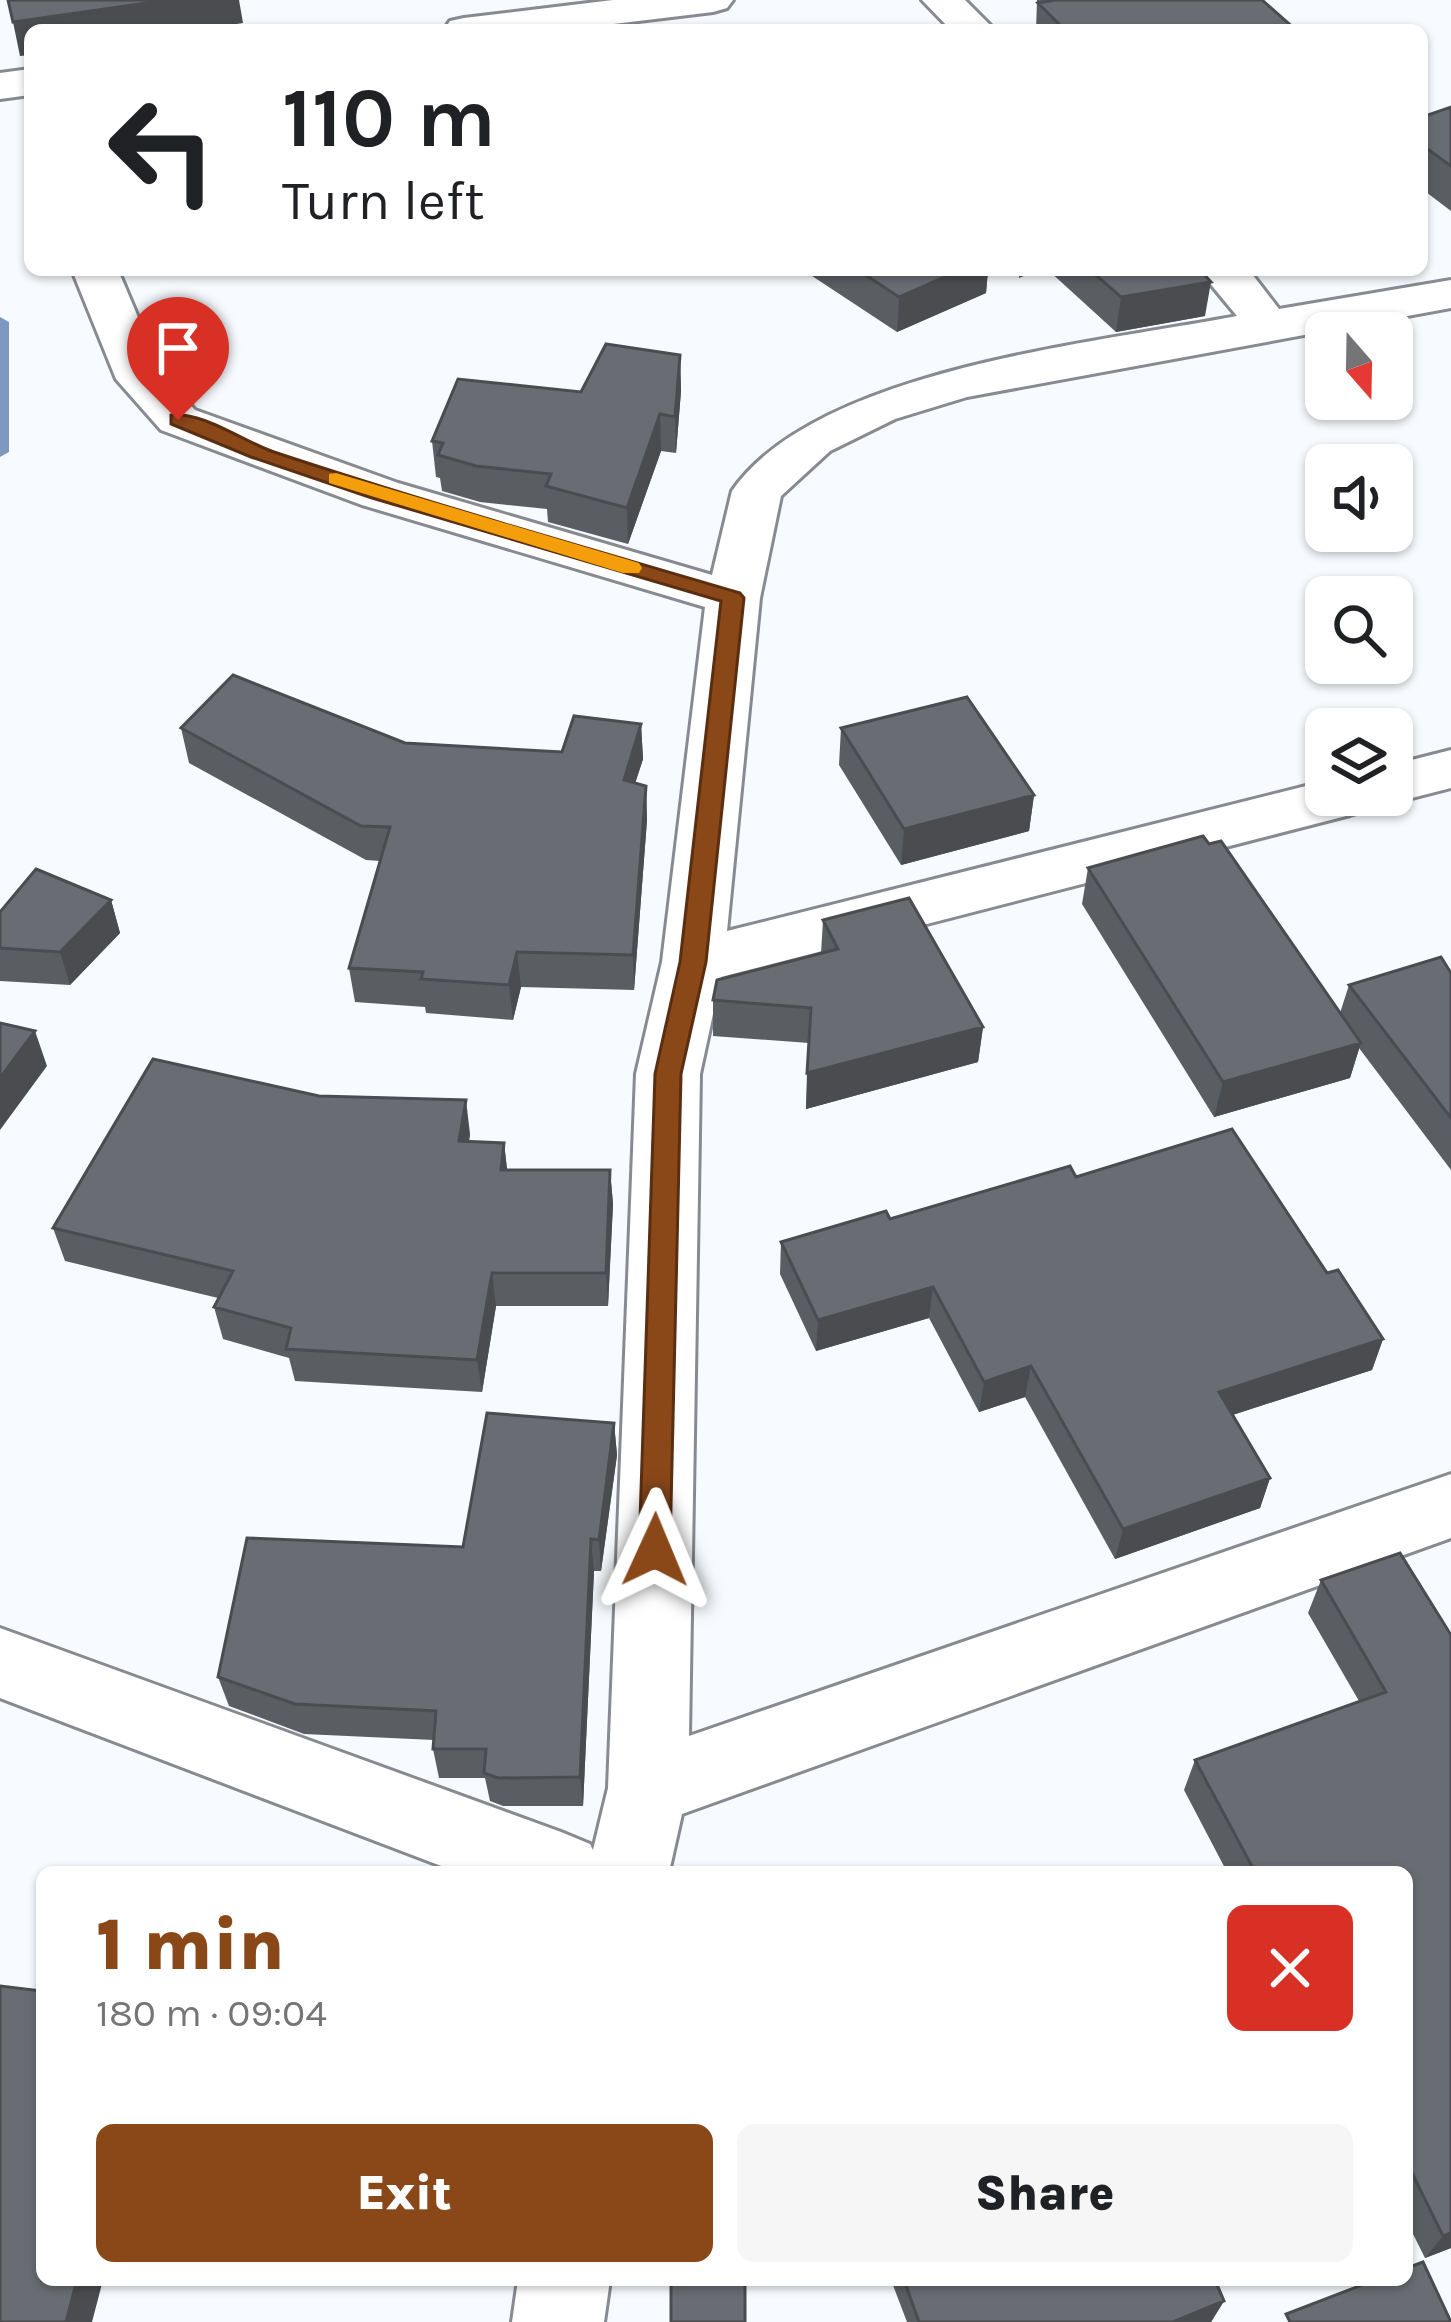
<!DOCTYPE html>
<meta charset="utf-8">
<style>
:root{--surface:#fff;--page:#f6f6f6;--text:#202124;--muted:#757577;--accent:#8a4718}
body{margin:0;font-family:Karla,sans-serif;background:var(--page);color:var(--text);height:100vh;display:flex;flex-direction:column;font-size:45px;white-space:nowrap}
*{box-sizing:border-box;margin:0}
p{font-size:39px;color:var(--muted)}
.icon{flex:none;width:66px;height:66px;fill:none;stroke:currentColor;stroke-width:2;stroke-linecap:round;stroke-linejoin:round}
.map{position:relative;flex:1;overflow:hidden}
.sheet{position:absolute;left:36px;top:1866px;width:1377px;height:420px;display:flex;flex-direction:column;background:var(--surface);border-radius:18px;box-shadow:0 3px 9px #0004}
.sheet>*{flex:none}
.top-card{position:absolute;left:24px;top:24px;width:1404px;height:252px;border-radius:18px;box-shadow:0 3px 9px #0004;background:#fff;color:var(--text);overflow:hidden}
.needle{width:78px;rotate:160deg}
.tools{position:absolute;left:1305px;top:312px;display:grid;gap:24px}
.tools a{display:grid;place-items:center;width:108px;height:108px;border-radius:18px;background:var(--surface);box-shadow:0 3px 9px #0004;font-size:60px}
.pin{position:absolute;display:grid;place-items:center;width:102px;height:102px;color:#fff;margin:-123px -51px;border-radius:50% 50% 50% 0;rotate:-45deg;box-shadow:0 0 12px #0007}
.pin .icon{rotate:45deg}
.me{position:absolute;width:132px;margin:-66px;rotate:1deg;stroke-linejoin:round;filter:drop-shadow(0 0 9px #0008)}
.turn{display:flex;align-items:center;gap:42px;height:252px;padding:0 60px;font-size:54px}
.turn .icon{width:156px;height:156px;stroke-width:2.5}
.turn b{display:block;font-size:84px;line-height:102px}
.round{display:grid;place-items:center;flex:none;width:126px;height:126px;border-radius:18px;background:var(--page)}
.head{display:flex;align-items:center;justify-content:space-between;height:204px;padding:0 60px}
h1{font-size:72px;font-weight:800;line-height:90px;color:var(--accent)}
.cta{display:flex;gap:24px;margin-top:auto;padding:24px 60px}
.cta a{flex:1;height:138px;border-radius:18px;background:var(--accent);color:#fff;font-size:48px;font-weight:800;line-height:138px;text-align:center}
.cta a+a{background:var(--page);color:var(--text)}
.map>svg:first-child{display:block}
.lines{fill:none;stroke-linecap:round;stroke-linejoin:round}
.stream{fill:#8097bf;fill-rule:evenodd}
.minor-casing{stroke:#878b91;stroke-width:6}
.minor{fill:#fff;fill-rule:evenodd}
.wall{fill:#5a5e63}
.shaded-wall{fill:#4a4c50}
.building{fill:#696d73;stroke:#4a4c50;stroke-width:3}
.route{fill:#8a4718;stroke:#5a2e10;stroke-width:3}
.slow{fill:#f59e0b}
</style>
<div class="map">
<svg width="1451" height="2322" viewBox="0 0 1451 2322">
<rect width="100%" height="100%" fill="#f7fafe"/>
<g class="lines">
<path class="stream" d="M0,317L9,322V452L0,457Z"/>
<g class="minor-casing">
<path id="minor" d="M613,0H733L727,8L713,12L564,30H444L450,21L464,18Z
M922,0H965L995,30H951Z
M30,69V95L0,99V73Z
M72,270H118L162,374L195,410L398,483L712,575L732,491C816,369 1097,343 1237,316L1199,270H1249L1279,309L1451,280V308L967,397L895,419L830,451L781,496L760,598L727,931L1326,781V795H1392V765L1451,750V788L1392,803L1376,799L1370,809L1350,815L721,977L700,1074L689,1736L1451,1474V1538L682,1814L669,1872H457L0,1698V1628L561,1832L590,1844L593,1850L608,1788L636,1074L662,962L705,607L362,505L161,430L116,379Z
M518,2280H610L604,2322H512Z"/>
</g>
<use href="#minor" class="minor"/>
</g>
<path class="wall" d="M1037,0H1262L1296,30H1036Z
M1451,107V211L1422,189V117Z
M803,270H988L986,293L897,332Z
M1048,270H1200L1205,316L1116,332Z
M680,355L681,391L676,453L661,451L628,544L548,522L547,509L480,502L442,491L440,478L436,477L432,441L581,392Z
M641,724L643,759L635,783L646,786L647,820L634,990L521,987L513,1020L426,1013L425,1007L355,1002L349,968L380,861L366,860L189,763L181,728L562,752Z
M841,728L1034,795L1029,831L901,865L839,765Z
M1088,868L1340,1013L1349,985L1451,973V1170L1359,1048L1350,1078L1214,1117L1082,904Z
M111,900L120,933L70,985L0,981V912Z
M823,920L983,1027L978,1062L806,1109L809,1043L713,1036V1000L821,953Z
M470,1134L469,1142L504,1143L507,1170H610L613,1204L608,1306H496L482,1392L295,1381L289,1358L223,1339L214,1307L218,1298L65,1261L53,1228Z
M1076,1177L1327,1273L1383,1339L1372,1370L1233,1415L1270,1478L1260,1508L1115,1559L1025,1397L979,1412L929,1318L816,1351L780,1274L781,1242Z
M614,1423L617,1455L601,1571H594L583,1806H503L490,1801L485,1778H439L433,1749L434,1740L304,1734L229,1706L218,1677L463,1547Z
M1321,1580L1451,1635V2248L1425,2258L1407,2222V1872H1227L1184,1790L1195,1760L1359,1701L1308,1613Z
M891,2280H1215L1224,2301L1211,2322H907Z"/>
<path class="shaded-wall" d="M168,0H239L243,23L197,30H30V55L20,56L13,22Z
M960,270H988L986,293L897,332L899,297Z
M1020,270H1038L1019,278Z
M1211,282L1205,316L1116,332L1121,297Z
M680,355L681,391L676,453L675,417Z
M660,414L661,451L628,544L627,508Z
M641,724L643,759L625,815L624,780Z
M646,786L647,820L634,990L633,955Z
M1034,795L1029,831L901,865L904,829Z
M111,900L120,933L70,985L60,952Z
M517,952L521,987L513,1020L509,985Z
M983,1027L978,1062L806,1109L807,1073Z
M35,1031L47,1066L0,1130V1078Z
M1361,1043L1350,1078L1214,1117L1223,1082Z
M466,1100L470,1134L463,1175L459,1141Z
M504,1143L508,1177L501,1170Z
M610,1170L613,1204L608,1306L606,1273Z
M492,1273L496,1306L482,1392L477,1360Z
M933,1287L929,1318L816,1351L818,1320Z
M1383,1339L1372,1370L1210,1422L1219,1392Z
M1031,1366L1025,1397L979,1412L984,1382Z
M614,1423L617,1455L601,1571L599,1540Z
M1270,1478L1260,1508L1115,1559L1123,1529Z
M591,1539L594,1571L583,1806L580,1777Z
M1451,2233V2248L1425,2258L1443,2236Z
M77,2280H103L92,2322H66Z
M1224,2301L1211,2322H1173Z"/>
<path class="building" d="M8,0H168L13,22Z
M1055,0H1262L1296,30H1065L1038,3Z
M1451,107V166L1422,145V117Z
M858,270H960L899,297Z
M1090,270H1200L1211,282L1121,297Z
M606,344L680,355L675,417L660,414L627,508L546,486L551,474L476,466L438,455L443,443L432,441L458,379L581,392Z
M233,675L405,743L562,752L574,716L641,724L624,780L646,786L633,955L517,952L509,985L421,979L423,972L349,968L390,827L361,826L181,728Z
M967,697L1034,795L904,829L841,728Z
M1203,836L1209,844L1221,841L1361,1043L1223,1082L1088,868Z
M36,869L111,900L60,952L0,948V912Z
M909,898L983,1027L807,1073L811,1008L713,1000L717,980L838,949L823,920Z
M1441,957L1451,973V1118L1349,985Z
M0,1023L35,1031L0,1078Z
M153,1059L319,1096L466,1100L459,1141L504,1143L501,1170H610L606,1273H492L477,1360L286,1349L291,1328L214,1307L233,1271L53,1228Z
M1232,1129L1327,1273L1338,1270L1383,1339L1219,1392L1270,1478L1123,1529L1031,1366L984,1382L933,1287L818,1320L781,1242L886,1211L890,1219L1070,1166L1076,1177Z
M487,1413L614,1423L599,1540L591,1539L580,1777L498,1778L484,1773L486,1749H433L436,1711L295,1704L218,1677L247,1538L463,1547Z
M1400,1553L1451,1635V2233L1443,2236L1407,2163V1872H1255L1195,1760L1386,1692L1321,1580Z
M0,1986L42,1991V2280H77L66,2322H0Z
M1423,2262L1451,2322H1290L1286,2314L1375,2280H1407V2268Z
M671,2280H745V2322H671Z
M904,2280H1215L1224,2301L1173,2322H919Z"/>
<path class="route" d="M171,415C202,411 244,442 274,452C428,503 584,547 740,593L744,598L706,962L681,1074L670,1550L666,1560L655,1564L644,1560L639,1550L655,1074L680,962L721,601L372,498L251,457L171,424Z"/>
<path class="slow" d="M336,473L639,563L642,568L639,573H623L329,483V474Z"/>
</svg>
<div class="tools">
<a><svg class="needle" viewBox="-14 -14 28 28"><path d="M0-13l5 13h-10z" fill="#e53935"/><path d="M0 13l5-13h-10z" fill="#757577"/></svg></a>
<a><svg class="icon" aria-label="sound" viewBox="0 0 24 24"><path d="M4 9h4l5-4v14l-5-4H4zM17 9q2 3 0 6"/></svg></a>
<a><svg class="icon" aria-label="search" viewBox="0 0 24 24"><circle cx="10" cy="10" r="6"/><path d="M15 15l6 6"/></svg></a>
<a><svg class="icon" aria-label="layers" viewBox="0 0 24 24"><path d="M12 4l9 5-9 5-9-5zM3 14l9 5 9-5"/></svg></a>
</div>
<div class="pin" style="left:178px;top:420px;background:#d93025"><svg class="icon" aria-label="arrive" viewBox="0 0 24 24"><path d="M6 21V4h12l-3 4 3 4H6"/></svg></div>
<svg class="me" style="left:655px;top:1550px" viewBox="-20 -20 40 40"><path d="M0-17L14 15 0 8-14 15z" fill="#8a4718" stroke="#fff" stroke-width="4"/></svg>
<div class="top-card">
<div class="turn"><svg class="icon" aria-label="left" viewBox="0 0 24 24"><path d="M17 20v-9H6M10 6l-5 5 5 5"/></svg><div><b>110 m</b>Turn left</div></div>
</div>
<section class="sheet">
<div class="head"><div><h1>1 min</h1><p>180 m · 09:04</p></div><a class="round" style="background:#d93025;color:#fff"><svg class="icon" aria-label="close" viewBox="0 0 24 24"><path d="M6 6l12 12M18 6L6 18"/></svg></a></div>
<div class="cta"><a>Exit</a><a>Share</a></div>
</section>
</div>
